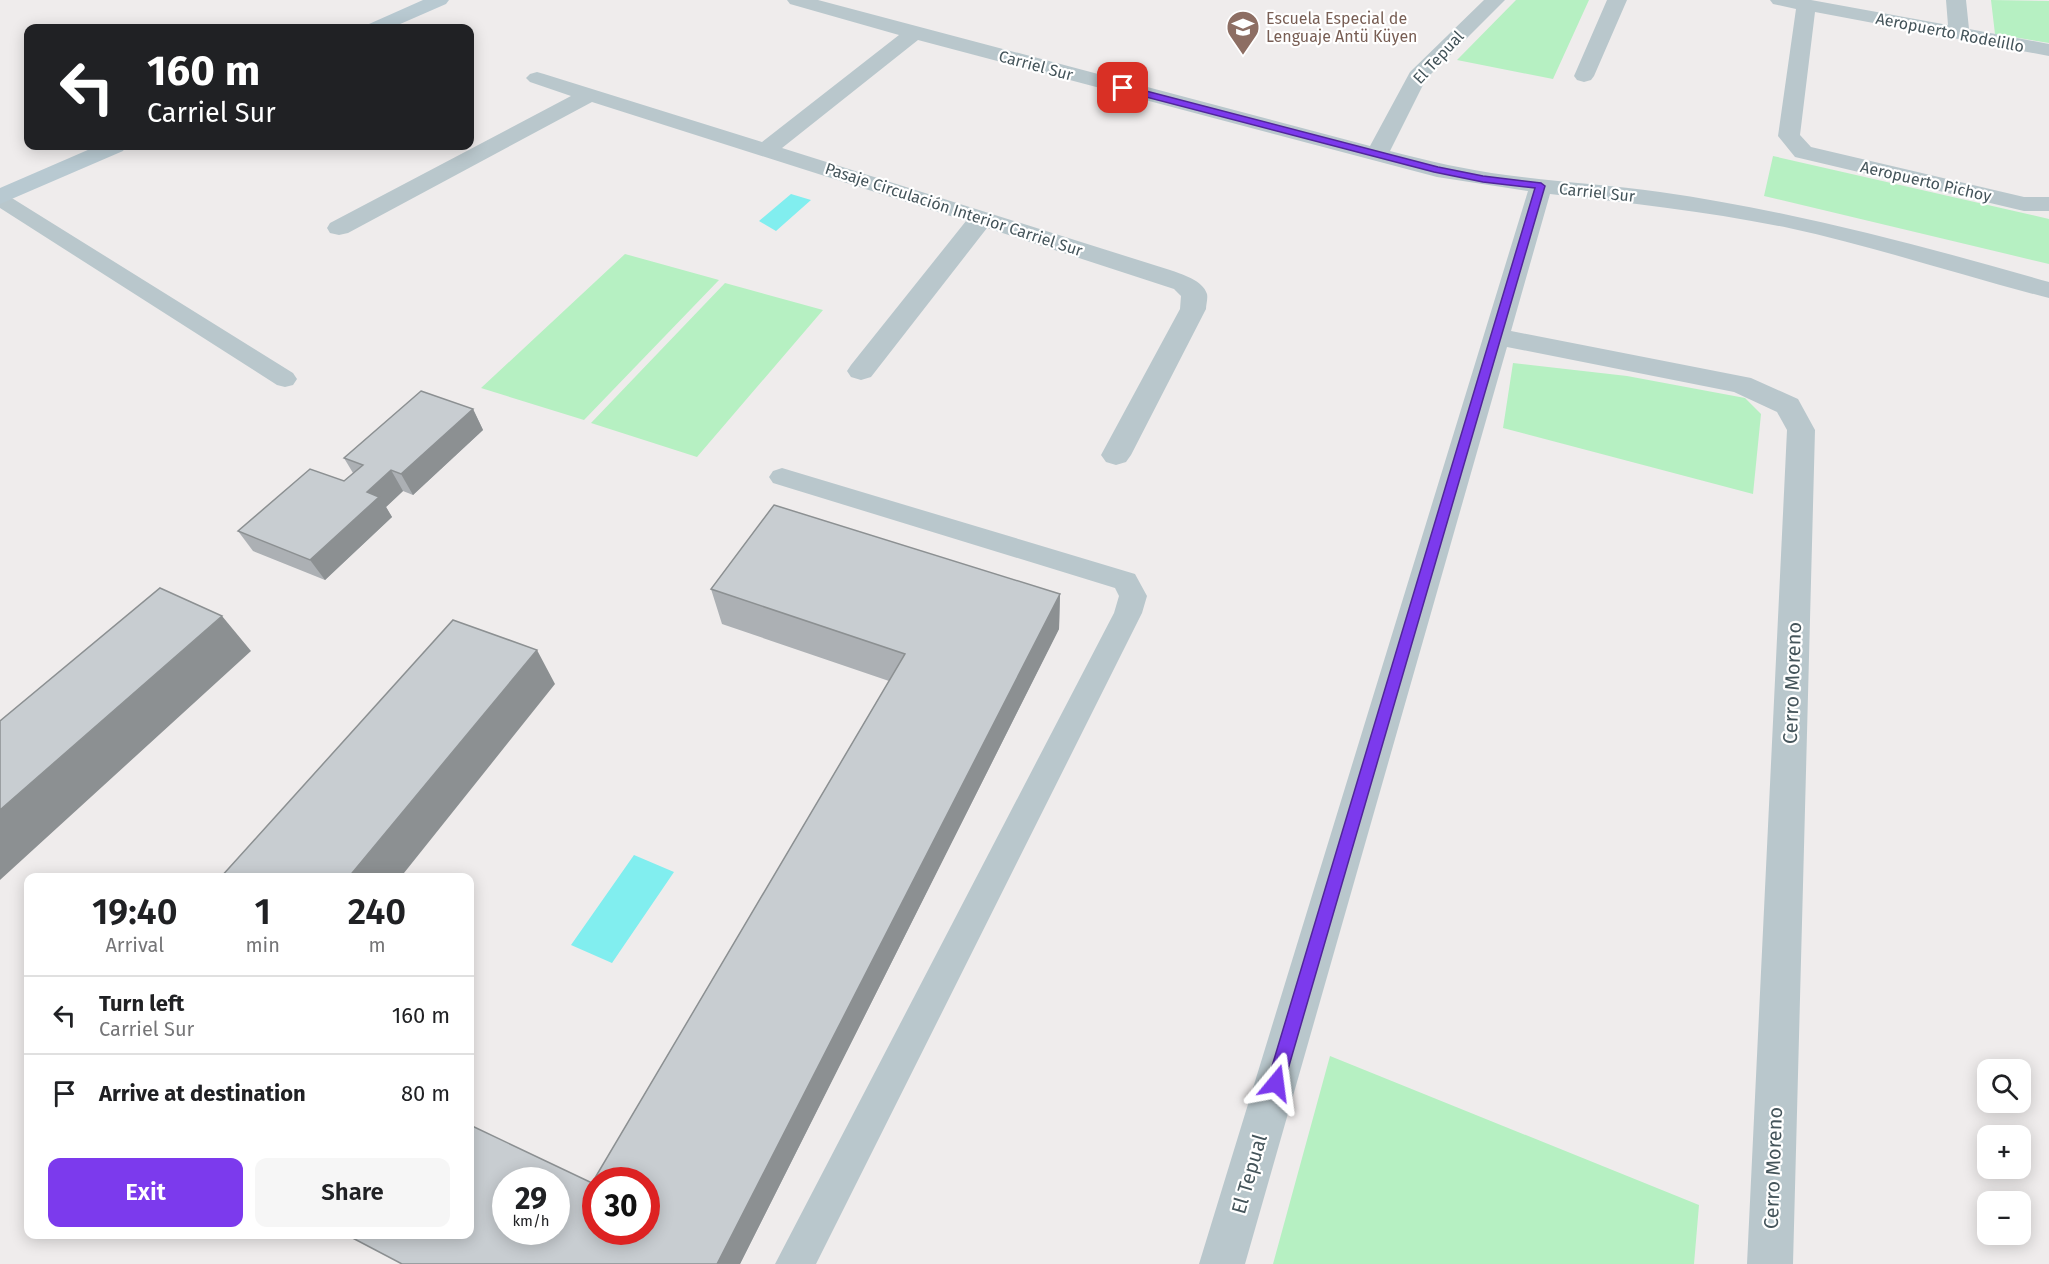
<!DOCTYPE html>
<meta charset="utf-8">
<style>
:root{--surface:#fff;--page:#f6f6f6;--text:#202124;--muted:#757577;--line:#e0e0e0;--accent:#7c3aed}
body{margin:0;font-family:"Fira Sans",sans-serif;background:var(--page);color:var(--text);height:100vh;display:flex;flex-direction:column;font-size:22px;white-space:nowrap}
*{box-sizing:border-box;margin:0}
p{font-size:20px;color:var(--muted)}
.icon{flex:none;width:33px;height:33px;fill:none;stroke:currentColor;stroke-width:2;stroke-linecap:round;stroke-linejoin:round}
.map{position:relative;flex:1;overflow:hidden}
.details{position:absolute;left:24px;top:873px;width:450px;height:366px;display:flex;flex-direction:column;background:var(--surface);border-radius:12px;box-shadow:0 3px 15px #0003}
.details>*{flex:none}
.banner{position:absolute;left:24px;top:24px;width:450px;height:126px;border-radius:12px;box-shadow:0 3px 15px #0003;background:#202124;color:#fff;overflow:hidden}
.controls{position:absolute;left:1977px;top:1059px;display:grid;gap:12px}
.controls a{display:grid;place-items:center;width:54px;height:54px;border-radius:12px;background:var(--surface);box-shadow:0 3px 15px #0003;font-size:30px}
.speed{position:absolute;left:492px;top:1167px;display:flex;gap:12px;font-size:30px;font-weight:700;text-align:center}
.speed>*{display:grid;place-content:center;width:78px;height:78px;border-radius:50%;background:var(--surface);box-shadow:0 3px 15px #0003;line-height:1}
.speed small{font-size:15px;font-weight:400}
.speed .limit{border:9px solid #d22;background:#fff;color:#111}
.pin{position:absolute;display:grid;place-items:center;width:51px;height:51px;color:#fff;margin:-26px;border-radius:12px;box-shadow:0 3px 9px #0006}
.me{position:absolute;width:66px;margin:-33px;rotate:16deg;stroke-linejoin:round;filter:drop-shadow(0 0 4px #0008)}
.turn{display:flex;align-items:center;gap:21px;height:126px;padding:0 24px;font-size:27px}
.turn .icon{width:78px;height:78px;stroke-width:2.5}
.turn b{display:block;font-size:42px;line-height:51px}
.eta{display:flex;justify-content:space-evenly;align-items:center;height:102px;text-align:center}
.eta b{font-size:36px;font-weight:600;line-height:42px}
.button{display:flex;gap:12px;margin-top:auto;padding:12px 24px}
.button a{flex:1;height:69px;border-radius:12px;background:var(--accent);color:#fff;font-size:24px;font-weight:600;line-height:69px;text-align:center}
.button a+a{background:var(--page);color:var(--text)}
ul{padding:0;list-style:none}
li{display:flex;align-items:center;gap:18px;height:78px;padding:0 24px;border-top:2px solid var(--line)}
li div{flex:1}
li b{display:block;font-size:22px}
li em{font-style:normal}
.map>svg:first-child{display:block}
.green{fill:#b6f0c2}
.water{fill:#81eeef}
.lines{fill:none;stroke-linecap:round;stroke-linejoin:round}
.lane{fill:#b9c7cc;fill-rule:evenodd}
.street{fill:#b9c7cc;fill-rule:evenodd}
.secondary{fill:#b8c9d1;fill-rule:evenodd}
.wall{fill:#acb0b4}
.shaded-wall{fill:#8c9092}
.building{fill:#c8cdd1;stroke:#8c9092;stroke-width:1.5;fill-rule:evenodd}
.route{fill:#7c3aed;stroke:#51269a;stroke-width:1.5}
.labels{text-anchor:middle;stroke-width:4.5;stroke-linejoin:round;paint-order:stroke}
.far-education-label{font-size:16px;fill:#785e54;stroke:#fff;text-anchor:start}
.far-street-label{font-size:16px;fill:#44545a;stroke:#fff}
.street-label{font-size:20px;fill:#44545a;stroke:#fff}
</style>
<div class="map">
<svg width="2049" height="1264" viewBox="0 0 2049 1264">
<rect width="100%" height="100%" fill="#efecec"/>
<path class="green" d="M1516,0H1589L1553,79L1457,60Z
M1991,0L2049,1V43L1995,34Z
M1773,156L2049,219V264L1764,196Z
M625,254L719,280L584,420L481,388Z
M725,283L823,310L697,457L591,423Z
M1513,363L1627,376L1745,398L1761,414L1753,494L1503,428Z
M1330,1056L1699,1205L1694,1264H1273Z"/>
<path class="water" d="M791,194L811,200L776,231L759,221Z
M634,855L674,872L612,963L571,945Z"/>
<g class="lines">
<path class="lane" d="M0,193L7,195L293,373L297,379L293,385L285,387L277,385L0,208Z
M782,468L1135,574L1147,596L1142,613L816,1264H775L1114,613L1119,596L1115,588L773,483L769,477L773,471Z"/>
<path class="street" d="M787,0H818L1370,146L1410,72L1484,0H1505L1426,79L1390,151C1429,161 1467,170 1506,175C1557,182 1609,185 1660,192C1792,211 1920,245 2049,282V298C1962,276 1877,247 1789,228C1711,212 1630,203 1550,194L1511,331L1751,378L1798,399L1815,430L1793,1264H1747L1787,430L1777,412L1734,392L1507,347L1245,1264H1199L1528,191L1437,177L918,40L782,148L1170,270C1181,274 1203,280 1207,294C1208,298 1206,305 1206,309L1131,455L1126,462L1116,465L1106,462L1101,455L1180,309L1181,296L1174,289L987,228L871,377L861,380L851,377L847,371L851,365L966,221L592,102L348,233L339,235L330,233L327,228L330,223L571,96L530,82L526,78L530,74L537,72L544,74L762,142L899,35L790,4Z
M1607,0H1627L1594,76L1591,80L1584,82L1577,80L1574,76Z
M1770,0H1811L1948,25L1946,0H1966L1969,29L2049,44V56L1815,12L1800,135L1811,147L2024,197H2049V211H2024L1795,157L1778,136L1796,9L1773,4Z"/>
<path class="secondary" d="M423,0H449L446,4L391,28H366L369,24Z
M97,146H126L123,151L0,204V188Z"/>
</g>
<path class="wall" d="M473,409L483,430L413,495L403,491L386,507L392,517L325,580L253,551L238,531L344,481L353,473L344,458Z
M711,589L1060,594L1059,629L740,1264H402L592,1183L889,681L722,624Z"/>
<path class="shaded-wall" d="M473,409L483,430L413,495L401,474Z
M391,470L403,491L386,507L392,517L325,580L310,560L367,492Z
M1060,594L1059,629L740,1264H717Z
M222,616L251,651L0,880V810Z
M537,650L555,684L400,878H348Z"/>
<path class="building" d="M421,391L473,409L401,474L391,470L367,492L379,497L310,560L238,531L310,469L344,481L363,465L344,458Z
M774,505L1060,594L717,1264H402L345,1234H470V1125L592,1183L905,654L711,589ZM506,1180H556V1232H506ZM596,1180H646V1232H596Z
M160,588L222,616L0,810V721Z
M453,620L537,650L348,878H220Z"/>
<path class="route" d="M1123,85L1438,167L1483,176L1541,183L1545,186L1284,1083L1282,1089L1276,1092L1269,1089L1267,1083L1535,188L1483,182L1434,172L1119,90V86Z"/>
<defs>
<g id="school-pin" transform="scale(1.725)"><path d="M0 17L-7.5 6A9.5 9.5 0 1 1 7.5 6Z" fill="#8d6e63" stroke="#fff"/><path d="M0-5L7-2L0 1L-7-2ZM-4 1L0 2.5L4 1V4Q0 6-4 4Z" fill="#fff"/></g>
</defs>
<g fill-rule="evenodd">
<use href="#school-pin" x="1243" y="27"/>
</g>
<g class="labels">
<g class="far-education-label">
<text x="1266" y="24">Escuela Especial de<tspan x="1266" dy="18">Lenguaje Antü Küyen</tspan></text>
</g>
<g class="far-street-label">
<text transform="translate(1950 32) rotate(11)" y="6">Aeropuerto Rodelillo</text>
<text transform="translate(1438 57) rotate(-47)" y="6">El Tepual</text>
<text transform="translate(1036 65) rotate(15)" y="6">Carriel Sur</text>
<text transform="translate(1926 181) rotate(13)" y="6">Aeropuerto Pichoy</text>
<text transform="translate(1597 192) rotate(6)" y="6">Carriel Sur</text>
<text transform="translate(954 209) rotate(18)" y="6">Pasaje Circulación Interior Carriel Sur</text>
</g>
<g class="street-label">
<text transform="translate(1792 683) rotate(-88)" y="7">Cerro Moreno</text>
<text transform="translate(1773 1168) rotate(-88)" y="7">Cerro Moreno</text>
<text transform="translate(1249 1174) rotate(-74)" y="7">El Tepual</text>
</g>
</g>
</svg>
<div class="controls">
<a><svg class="icon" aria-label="search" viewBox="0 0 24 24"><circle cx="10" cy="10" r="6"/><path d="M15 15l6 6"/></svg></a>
<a>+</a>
<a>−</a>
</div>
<div class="speed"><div>29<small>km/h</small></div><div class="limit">30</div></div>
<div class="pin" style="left:1123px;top:88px;background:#d93025"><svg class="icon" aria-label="arrive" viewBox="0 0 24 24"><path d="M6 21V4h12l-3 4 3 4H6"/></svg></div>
<svg class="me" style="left:1276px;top:1083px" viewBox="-20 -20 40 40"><path d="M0-17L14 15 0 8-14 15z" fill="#7c3aed" stroke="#fff" stroke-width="4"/></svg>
<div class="banner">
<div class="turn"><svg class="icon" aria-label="left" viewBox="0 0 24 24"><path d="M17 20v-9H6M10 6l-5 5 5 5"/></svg><div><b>160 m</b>Carriel Sur</div></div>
</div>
<section class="details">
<div class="eta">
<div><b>19:40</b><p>Arrival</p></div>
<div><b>1</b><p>min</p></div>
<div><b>240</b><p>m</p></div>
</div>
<ul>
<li><svg class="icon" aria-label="left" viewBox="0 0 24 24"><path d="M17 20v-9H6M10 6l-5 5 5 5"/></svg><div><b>Turn left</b><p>Carriel Sur</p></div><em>160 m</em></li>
<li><svg class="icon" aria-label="arrive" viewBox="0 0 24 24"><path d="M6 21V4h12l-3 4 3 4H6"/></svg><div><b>Arrive at destination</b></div><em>80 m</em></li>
</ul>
<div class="button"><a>Exit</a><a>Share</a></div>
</section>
</div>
